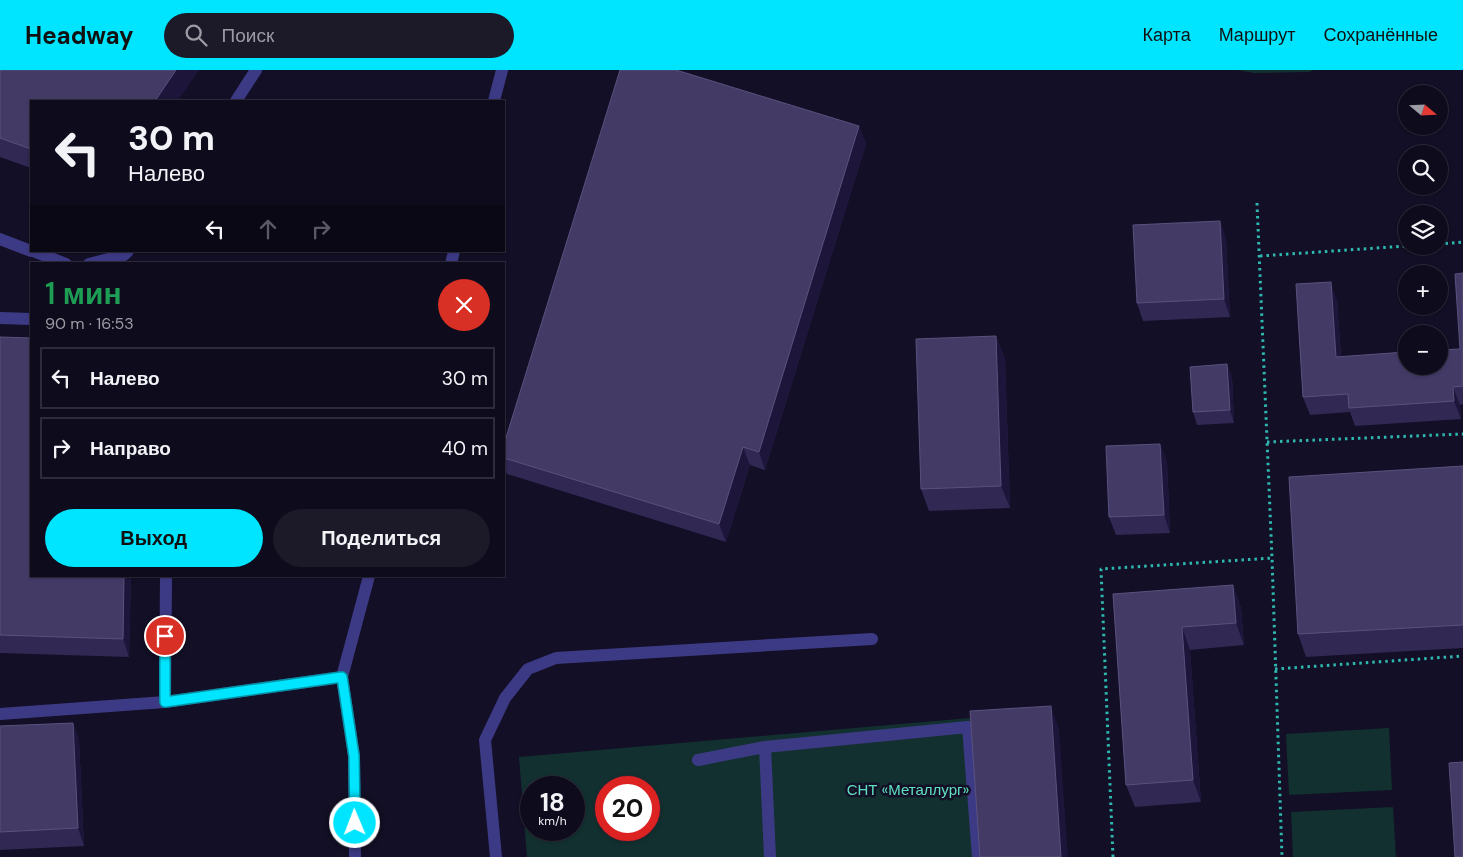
<!DOCTYPE html>
<html lang="ru">
<meta charset="utf-8">
<style>
:root{--surface:#0e0b1c;--page:#1c1929;--text:#f1f3f6;--muted:#9b9ba3;--line:#2e2b3b;--accent:#00e5ff}
body{margin:0;font-family:"DM Sans",sans-serif;background:var(--page);color:var(--text);height:100vh;display:flex;flex-direction:column;font-size:19px;white-space:nowrap}
*{box-sizing:border-box;margin:0}
p{font-size:16px;color:var(--muted)}
.icon{flex:none;width:28px;height:28px;fill:none;stroke:currentColor;stroke-width:2;stroke-linecap:round;stroke-linejoin:round}
.map{position:relative;flex:1;overflow:hidden}
.panel{position:absolute;left:30px;top:192px;width:475px;height:315px;display:flex;flex-direction:column;background:var(--surface);border-radius:0px;box-shadow:0 1px 4px #0004,0 0 0 1px var(--line)}
.panel>*{flex:none}
.hud{position:absolute;left:30px;top:30px;width:475px;height:152px;border-radius:0px;box-shadow:0 1px 4px #0004,0 0 0 1px var(--line);background:#0e0b1c;color:var(--text);overflow:hidden}
.needle{width:32px;rotate:109deg}
.buttons{position:absolute;left:1398px;top:15px;display:grid;gap:10px}
.buttons a{display:grid;place-items:center;width:50px;height:50px;border-radius:50%;background:var(--surface);box-shadow:0 1px 4px #0004,0 0 0 1px var(--line);font-size:25px}
.speed{position:absolute;left:520px;top:706px;display:flex;gap:10px;font-size:25px;font-weight:700;text-align:center}
.speed>*{display:grid;place-content:center;width:65px;height:65px;border-radius:50%;background:var(--surface);box-shadow:0 1px 4px #0004,0 0 0 1px var(--line);line-height:1}
.speed small{font-size:12px;font-weight:400}
.speed .limit{border:8px solid #d22;background:#fff;color:#111}
.pin{position:absolute;display:grid;place-items:center;width:42px;height:42px;color:#fff;margin:-21px;border:2px solid #fff;border-radius:50%;box-shadow:0 1px 5px #0007}
.me{position:absolute;width:55px;margin:-28px;rotate:359deg;stroke-linejoin:round;filter:drop-shadow(0 0 4px #0008)}
.turn{display:flex;align-items:center;gap:18px;height:105px;padding:0 15px;font-size:22px}
.turn .icon{width:65px;height:65px;stroke-width:2.5}
.turn b{display:block;font-size:35px;line-height:42px}
.lanes{display:flex;align-items:center;height:48px;padding:0 15px;background:#0003;justify-content:center;gap:25px;direction:ltr}
.lanes .off{opacity:.35}
.round{display:grid;place-items:center;flex:none;width:52px;height:52px;border-radius:26px;background:var(--page)}
.summary{display:flex;align-items:center;justify-content:space-between;height:85px;padding:0 15px}
h1{font-size:30px;font-weight:600;line-height:38px;color:#1e9e55}
.action{display:flex;gap:10px;margin-top:auto;padding:10px 15px}
.action a{flex:1;height:58px;border-radius:30px;background:var(--accent);color:#111;font-size:20px;font-weight:600;line-height:58px;text-align:center}
.action a+a{background:var(--page);color:var(--text)}
ul{padding:0;list-style:none}
li{display:flex;align-items:center;gap:15px;height:62px;margin:0 10px 8px;padding:0 5px;border:2px solid var(--line);border-radius:0px}
li div{flex:1}
li b{display:block;font-size:19px}
li em{font-style:normal}
header{display:flex;align-items:center;gap:30px;box-sizing:border-box;height:70px;padding:0 25px;background:var(--accent);color:#111}
header strong{font-size:24px}
nav{display:flex;gap:28px;margin-inline-start:auto;font-size:18px}
.search{width:350px;height:45px;background:var(--page);display:flex;align-items:center;gap:12px;box-sizing:border-box;padding:0 18px;border-radius:28px;color:var(--muted);font-size:19px}
.map>svg:first-child{display:block}
.green{fill:#12302f;fill-rule:evenodd}
.lines{fill:none;stroke-linecap:round;stroke-linejoin:round}
.path{stroke:#2fb8b0;stroke-width:3;stroke-dasharray:2.5 4;stroke-linecap:butt}
.minor{stroke:#3d3a85;stroke-width:12}
.wall{fill:#312854}
.shaded-wall{fill:#1d163a}
.building{fill:#433a66;stroke:#5a527e}
.route-casing{stroke:#0095a6;stroke-width:12}
.route{stroke:#00e5ff;stroke-width:9}
.labels{text-anchor:middle;stroke-width:5;stroke-linejoin:round;paint-order:stroke}
.park-label{font-size:15px;fill:#5fe0c0;stroke:#130f26}
</style>
<header>
<strong>Headway</strong>
<div class="search"><svg class="icon" aria-label="search" viewBox="0 0 24 24"><circle cx="10" cy="10" r="6"/><path d="M15 15l6 6"/></svg>Поиск</div>
<nav><a>Карта</a><a>Маршрут</a><a>Сохранённые</a></nav>
</header>
<div class="map">
<svg width="1463" height="787" viewBox="0 0 1463 787">
<rect width="100%" height="100%" fill="#130f26"/>
<path class="green" d="M1238,0H1314L1309,2L1254,3Z
M970,648L981,787H527L519,687ZM531,718H574V760H531ZM606,718H649V760H606Z
M1389,658L1392,720L1289,725L1286,664Z
M1393,737L1396,787H1293L1291,742Z"/>
<g class="lines">
<path class="path" d="M1257,133L1272,488
M1439,174L1463,172
M1260,186L1406,176
M1267,372L1463,364
M1275,599L1463,586
M1113,787L1101,499L1272,488L1282,787"/>
<path class="minor" d="M236,31L256,0
M494,31L502,0
M0,169L31,181
M33,181L66,194
M89,194L124,185L128,181
M451,194L454,181
M0,248L31,249
M342,607L354,686L355,787
M165,632L342,607L369,506
M0,644L165,632L166,506
M765,677L770,787
M698,690L765,677L968,657L978,787
M496,787L485,670L505,628L528,599L556,588L872,569"/>
</g>
<path class="wall" d="M0,0L31,31V98L0,87Z
M859,56L866,74L765,400L750,395L726,472L507,404L504,397V374Z
M1220,151L1226,169L1230,247L1143,251L1137,233Z
M1463,203V334L1460,335L1461,349L1355,356L1350,342L1310,345L1303,327L1337,230L1341,287L1460,279Z
M996,266L1005,289L1010,438L929,441L921,419Z
M0,267L31,506H131L129,587L0,583Z
M1227,294L1232,307L1234,353L1197,355L1193,342Z
M1160,374L1167,392L1170,463L1116,465L1109,447Z
M1463,396V578L1306,587L1298,564Z
M1233,515L1241,538L1244,575L1190,580L1201,732L1135,737L1126,715L1113,524Z
M73,653L79,670L84,776L0,780V656Z"/>
<path class="shaded-wall" d="M176,0H199L178,31H155Z
M859,56L866,74L765,400L759,382Z
M1220,151L1226,169L1230,247L1224,229Z
M1331,212L1337,230L1342,305L1336,287Z
M996,266L1005,289L1010,438L1001,416Z
M1227,294L1232,307L1234,353L1230,340Z
M1453,317L1460,335L1461,349L1454,331Z
M1160,374L1167,392L1170,463L1164,445Z
M743,377L750,395L726,472L719,454Z
M124,506H131L129,587L123,569Z
M1233,515L1241,538L1244,575L1236,553Z
M1182,557L1190,580L1201,732L1193,710Z
M1051,636L1059,659L1068,787H1061Z
M73,653L79,670L84,776L78,758Z"/>
<path class="building" d="M0,0H176L155,31H31V79L0,68Z
M620,0H676L859,56L759,382L743,377L719,454L504,388V374Z
M1220,151L1224,229L1137,233L1133,155Z
M1463,203V316L1453,317L1454,331L1349,338L1348,324L1303,327L1296,214L1331,212L1336,287L1406,282V296H1439V280L1460,279L1455,204Z
M996,266L1001,416L921,419L916,269Z
M0,267L31,268V506H124L123,569L0,565Z
M1227,294L1230,340L1193,342L1190,297Z
M1160,374L1164,445L1109,447L1106,376Z
M1463,396V555L1298,564L1289,407Z
M1233,515L1236,553L1182,557L1193,710L1126,715L1113,524Z
M1051,636L1061,787H980L970,641Z
M73,653L78,758L0,762V656Z
M1463,692V787H1455L1449,693Z"/>
<g class="lines">
<g class="route-casing">
<path id="route" d="M165,566V632L342,607L354,686L355,753"/>
</g>
<use href="#route" class="route"/>
</g>
<g class="labels">
<g class="park-label">
<text x="908" y="725">СНТ «Металлург»</text>
</g>
</g>
</svg>
<div class="buttons">
<a><svg class="needle" viewBox="-14 -14 28 28"><path d="M0-13l5 13h-10z" fill="#e53935"/><path d="M0 13l5-13h-10z" fill="#9b9ba3"/></svg></a>
<a><svg class="icon" aria-label="search" viewBox="0 0 24 24"><circle cx="10" cy="10" r="6"/><path d="M15 15l6 6"/></svg></a>
<a><svg class="icon" aria-label="layers" viewBox="0 0 24 24"><path d="M12 4l9 5-9 5-9-5zM3 14l9 5 9-5"/></svg></a>
<a>+</a>
<a>−</a>
</div>
<div class="speed"><div>18<small>km/h</small></div><div class="limit">20</div></div>
<div class="pin" style="left:165px;top:566px;background:#d93025"><svg class="icon" aria-label="arrive" viewBox="0 0 24 24"><path d="M6 21V4h12l-3 4 3 4H6"/></svg></div>
<svg class="me" style="left:355px;top:753px" viewBox="-20 -20 40 40"><circle r="17" fill="#00e5ff" stroke="#fff" stroke-width="3"/><path d="M0-11L8 9 0 5-8 9z" fill="#fff"/></svg>
<div class="hud">
<div class="turn"><svg class="icon" aria-label="left" viewBox="0 0 24 24"><path d="M17 20v-9H6M10 6l-5 5 5 5"/></svg><div><b>30 m</b>Налево</div></div>
<div class="lanes"><svg class="icon" aria-label="left" viewBox="0 0 24 24"><path d="M17 20v-9H6M10 6l-5 5 5 5"/></svg><svg class="icon off" aria-label="ahead" viewBox="0 0 24 24"><path d="M12 20V5M6 11l6-6 6 6"/></svg><svg class="icon off" aria-label="right" viewBox="0 0 24 24"><path d="M7 20v-9h11M14 6l5 5-5 5"/></svg></div>
</div>
<section class="panel">
<div class="summary"><div><h1>1 мин</h1><p>90 m · 16:53</p></div><a class="round" style="background:#d93025;color:#fff"><svg class="icon" aria-label="close" viewBox="0 0 24 24"><path d="M6 6l12 12M18 6L6 18"/></svg></a></div>
<ul>
<li><svg class="icon" aria-label="left" viewBox="0 0 24 24"><path d="M17 20v-9H6M10 6l-5 5 5 5"/></svg><div><b>Налево</b></div><em>30 m</em></li>
<li><svg class="icon" aria-label="right" viewBox="0 0 24 24"><path d="M7 20v-9h11M14 6l5 5-5 5"/></svg><div><b>Направо</b></div><em>40 m</em></li>
</ul>
<div class="action"><a>Выход</a><a>Поделиться</a></div>
</section>
</div>
